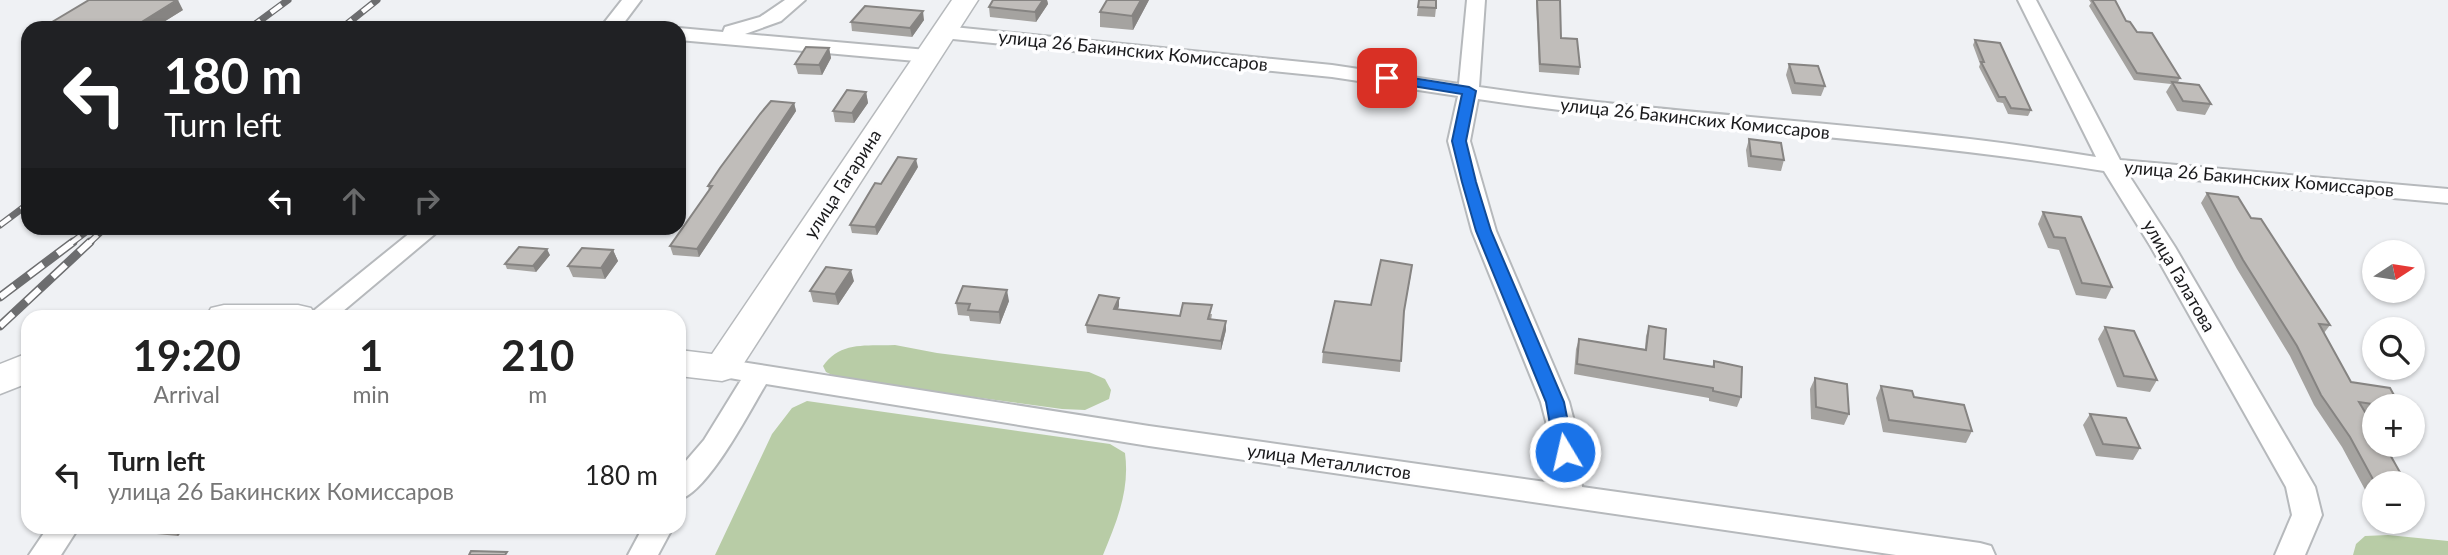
<!DOCTYPE html>
<meta charset="utf-8">
<style>
:root{--surface:#fff;--page:#f2f2f2;--text:#222;--muted:#767676}
body{margin:0;font-family:Lato,sans-serif;background:var(--page);color:var(--text);height:100vh;display:flex;flex-direction:column;font-size:26px;white-space:nowrap}
*{box-sizing:border-box;margin:0}
p{font-size:23px;color:var(--muted)}
.icon{flex:none;width:38px;height:38px;fill:none;stroke:currentColor;stroke-width:2;stroke-linecap:round;stroke-linejoin:round}
.map{position:relative;flex:1;overflow:hidden}
.sheet{position:absolute;left:21px;top:310px;width:665px;height:224px;display:flex;flex-direction:column;background:var(--surface);border-radius:21px;box-shadow:0 2px 5px #0004}
.sheet>*{flex:none}
.banner{position:absolute;left:21px;top:21px;width:665px;height:214px;border-radius:21px;box-shadow:0 2px 5px #0004;background:#202124;color:#fff;overflow:hidden}
.needle{width:46px;rotate:78deg}
.tools{position:absolute;left:2362px;top:240px;display:grid;gap:14px}
.tools a{display:grid;place-items:center;width:63px;height:63px;border-radius:50%;background:var(--surface);box-shadow:0 2px 5px #0004;font-size:35px}
.pin{position:absolute;display:grid;place-items:center;width:60px;height:60px;color:#fff;margin:-30px;border-radius:14px;box-shadow:0 4px 10px #0006}
.me{position:absolute;width:77px;margin:-38px;rotate:351deg;stroke-linejoin:round;filter:drop-shadow(0 0 5px #0008)}
.turn{display:flex;align-items:center;gap:24px;height:147px;padding:0 28px;font-size:32px}
.turn .icon{width:91px;height:91px;stroke-width:2.5}
.turn b{display:block;font-size:49px;line-height:60px}
.lanes{display:flex;align-items:center;height:66px;padding:0 28px;background:#0003;justify-content:center;gap:35px;direction:ltr}
.lanes .off{opacity:.35}
.eta{display:flex;justify-content:space-evenly;align-items:center;height:119px;text-align:center}
.eta b{font-size:42px;font-weight:700;line-height:49px}
ul{padding:0;list-style:none}
li{display:flex;align-items:center;gap:21px;height:91px;padding:0 28px}
li div{flex:1}
li b{display:block;font-size:26px}
li em{font-style:normal}
.map>svg:first-child{display:block}
.green{fill:#b8cca6}
.lines{fill:none;stroke-linecap:round;stroke-linejoin:round}
.minor-casing{stroke:#b6b9bc;stroke-width:4}
.secondary-casing{stroke:#b6b9bc;stroke-width:3}
.minor{fill:#fff;fill-rule:evenodd}
.secondary{fill:#fff;fill-rule:evenodd}
.rail-far1-casing{stroke:#6c6d6f;stroke-width:7}
.rail-casing{stroke:#6c6d6f;stroke-width:9}
.rail-far1{stroke:#fefeff;stroke-width:4.5;stroke-dasharray:13;stroke-linecap:butt}
.rail{stroke:#fefeff;stroke-width:6;stroke-dasharray:18;stroke-linecap:butt}
.wall{fill:#a5a3a0}
.shaded-wall{fill:#868482}
.building{fill:#c0bdba;stroke:#868482;stroke-width:2}
.route{fill:#1a73e8;stroke:#114b97;stroke-width:2}
.labels{text-anchor:middle;stroke-width:7;stroke-linejoin:round;paint-order:stroke}
.street-label{font-size:18px;fill:#1a1a1c;stroke:#fefeff}
</style>
<div class="map">
<svg width="2448" height="555" viewBox="0 0 2448 555">
<rect width="100%" height="100%" fill="#eff1f4"/>
<path class="green" d="M895,345L937,353L1089,372L1105,379L1111,390L1109,399L1085,410L1062,409L840,379L826,372L823,366C840,341 867,346 895,345Z
M807,401L1110,444L1125,453C1130,490 1117,521 1103,555H715L772,434L792,408Z
M2388,535L2448,541V555H2353L2356,544L2365,536Z"/>
<g class="lines">
<g class="minor-casing">
<path id="minor" d="M622,0H641L620,28H600Z
M785,0H805L781,21L745,34L927,50L937,56L927,62L679,40V28L723,32L725,27L760,17Z
M1467,0H1485L1479,87C1684,117 1892,123 2096,157L2018,0H2036L2120,160L2448,189V203L2128,174L2175,247L2315,487L2322,515L2305,555H2275L2292,515L2286,487L2151,247L2104,171C1897,137 1686,130 1478,99L1470,141L1496,231L1569,402L1576,429L1582,487L1980,543L1991,546L1995,555H1896L1149,446L766,384C749,412 709,491 679,500V469L704,440L741,380L713,375L709,368L713,361L722,359L1149,426L1553,483L1548,429L1541,402L1472,231L1448,141L1458,96L1332,77L943,38L933,32L943,26L1332,65L1459,84Z
M416,228H442L336,317H306Z
M48,527H79L61,555H29Z
M643,527H673L658,555H628Z"/>
</g>
<g class="secondary-casing">
<path id="secondary" d="M952,0H978L735,377L722,381L679,376V350L712,354Z
M224,305H298L311,308L316,317H206L211,308Z
M28,353V383L0,394V364Z"/>
</g>
<use href="#minor" class="minor"/>
<use href="#secondary" class="secondary"/>
<g class="rail-far1-casing">
<path id="rail-far1" d="M250,28L288,0
M342,28L377,0
M0,225L28,204
M70,244L91,228
M88,244L105,228"/>
</g>
<g class="rail-casing">
<path id="rail" d="M0,297L73,242
M0,326L90,242"/>
</g>
<use href="#rail-far1" class="rail-far1"/>
<use href="#rail" class="rail"/>
</g>
<path class="wall" d="M993,0H1047L1048,4L1036,22L990,17L989,7Z
M1149,0L1133,30L1100,27V12Z
M1419,0L1436,8L1435,17L1417,16Z
M1536,0H1560L1561,38L1580,67L1579,75L1539,72Z
M2089,0H2115L2126,21L2180,78L2178,82L2211,104L2205,115L2177,111L2166,92L2171,84L2134,80L2089,6L2091,3Z
M183,10L154,28H49L47,25Z
M924,20L912,37L852,31L851,22Z
M1975,40L2031,110L2028,116L2008,114L2003,103L1997,102L1979,67L1980,64L1973,45Z
M829,48L831,58L822,75L798,74L795,64Z
M1789,64L1825,86L1821,96L1792,94L1786,75Z
M866,92L868,103L854,123L835,122L833,111Z
M794,103L796,111L699,257L673,255L670,246L709,191L708,186Z
M1749,139L1784,160L1781,171L1748,167L1746,150Z
M918,167L877,235L852,233L850,225L881,184Z
M2207,193L2251,218L2330,325L2324,333L2351,382L2400,406H2375V416L2366,414L2375,483V500L2370,499L2342,447L2314,405L2290,356L2237,269L2201,203Z
M2043,212L2112,287L2106,299L2076,295L2059,250L2048,248L2038,224Z
M613,250L618,261L605,279L573,277L568,266Z
M550,255L536,272L507,269L505,264Z
M1411,275L1403,316L1400,372L1322,363L1323,352L1371,305Z
M854,281L838,305L813,302L810,291Z
M1009,301L1000,324L970,321L969,316L958,315L956,303Z
M1119,306L1118,309L1180,316L1212,314L1211,320L1226,330L1221,350L1087,333L1086,325Z
M1649,326L1664,359L1712,367L1714,361L1741,397L1737,407L1709,401V398L1574,374L1576,349L1579,339L1645,349L1646,336Z
M2105,327L2157,380L2150,392L2117,387L2098,339Z
M1815,378L1849,414L1844,425L1811,419L1810,389Z
M1881,386L1972,431L1966,443L1883,432L1876,398Z
M2090,414L2140,448L2133,460L2096,456L2083,425Z
M131,527H186L178,536L135,532Z"/>
<path class="shaded-wall" d="M178,0L183,10L154,28H132Z
M1043,0H1047L1048,4L1036,22L1035,12Z
M1141,0H1149L1133,30L1132,16Z
M923,11L924,20L912,37L910,28Z
M829,48L831,58L822,75L819,65Z
M866,92L868,103L854,123L852,113Z
M794,103L796,111L699,257L697,249Z
M916,159L918,167L877,235L875,227Z
M547,249L550,255L536,272L533,266Z
M613,250L618,261L605,279L601,268Z
M851,270L854,281L838,305L835,294Z
M1007,290L1009,301L1000,324L999,312Z
M1119,298V306L1115,317L1114,309Z
M1226,321V330L1221,350V341Z
M171,527H186L178,536Z"/>
<path class="building" d="M89,0H177L132,28H72L47,25Z
M993,0H1043L1035,12L989,7Z
M1107,0H1141L1132,16L1100,12Z
M1419,0H1436V8L1418,7Z
M1537,0H1560L1561,38L1577,39L1580,67L1540,64Z
M2092,0H2115L2126,21L2130,22L2137,32L2152,33L2180,78L2137,73Z
M865,6L923,11L910,28L851,22Z
M1975,40L2000,43L2031,110L2011,108L2005,97H1999L1981,62H1984Z
M806,47L829,48L819,65L795,64Z
M1789,64L1818,66L1825,86L1795,83Z
M2172,82L2199,85L2211,104L2183,101Z
M847,90L866,92L852,113L833,111Z
M771,101L794,103L697,249L670,246L712,186H708L720,168L760,114Z
M1749,139L1781,143L1784,160L1751,156Z
M898,157L916,159L875,227L850,225L875,183L881,184Z
M2207,193L2238,197L2251,218L2261,219L2330,325L2319,324L2351,382L2390,388L2400,406H2386L2359,402L2375,429V444H2384L2406,483H2375L2350,437L2321,395L2297,346L2243,260Z
M2043,212L2081,217L2112,287L2082,283L2065,238L2054,237Z
M519,247L547,249L533,266L505,264Z
M582,248L613,250L601,268L568,266Z
M1381,260L1412,265L1404,311L1401,361L1323,352L1335,301L1371,305Z
M826,267L851,270L835,294L810,291Z
M963,286L1007,290L999,312L968,310L970,304L956,303Z
M1099,295L1119,298L1114,309L1180,316L1183,303L1212,305L1208,319L1226,321L1221,341L1086,325Z
M1649,326L1666,329L1664,359L1714,367V361L1742,367L1741,397L1713,391V388L1577,364L1579,339L1646,350Z
M2105,327L2134,331L2157,380L2124,376Z
M1815,378L1847,384L1849,414L1816,407Z
M1881,386L1912,391L1914,397L1964,405L1972,431L1889,420Z
M2090,414L2126,418L2140,448L2103,444Z
M471,551L507,552L505,555H469Z"/>
<path class="route" d="M1387,74L1469,87L1476,91L1466,141L1476,182L1491,231L1564,402L1574,452L1571,457L1565,459L1555,452L1546,402L1476,231L1462,182L1452,141L1462,94L1382,81L1380,78Z"/>
<g class="labels">
<g class="street-label">
<text transform="translate(1133 51) rotate(6)" y="6">улица 26 Бакинских Комиссаров</text>
<text transform="translate(1695 119) rotate(6)" y="6">улица 26 Бакинских Комиссаров</text>
<text transform="translate(2259 179) rotate(5)" y="6">улица 26 Бакинских Комиссаров</text>
<text transform="translate(843 184) rotate(-57)" y="6">улица Гагарина</text>
<text transform="translate(2179 276) rotate(60)" y="6">улица Галатова</text>
<text transform="translate(1329 462) rotate(8)" y="6">улица Металлистов</text>
</g>
</g>
</svg>
<div class="tools">
<a><svg class="needle" viewBox="-14 -14 28 28"><path d="M0-13l5 13h-10z" fill="#e53935"/><path d="M0 13l5-13h-10z" fill="#767676"/></svg></a>
<a><svg class="icon" aria-label="search" viewBox="0 0 24 24"><circle cx="10" cy="10" r="6"/><path d="M15 15l6 6"/></svg></a>
<a>+</a>
<a>−</a>
</div>
<div class="pin" style="left:1387px;top:78px;background:#d93025"><svg class="icon" aria-label="arrive" viewBox="0 0 24 24"><path d="M6 21V4h12l-3 4 3 4H6"/></svg></div>
<svg class="me" style="left:1565px;top:452px" viewBox="-20 -20 40 40"><circle r="17" fill="#1a73e8" stroke="#fff" stroke-width="3"/><path d="M0-11L8 9 0 5-8 9z" fill="#fff"/></svg>
<div class="banner">
<div class="turn"><svg class="icon" aria-label="left" viewBox="0 0 24 24"><path d="M17 20v-9H6M10 6l-5 5 5 5"/></svg><div><b>180 m</b>Turn left</div></div>
<div class="lanes"><svg class="icon" aria-label="left" viewBox="0 0 24 24"><path d="M17 20v-9H6M10 6l-5 5 5 5"/></svg><svg class="icon off" aria-label="ahead" viewBox="0 0 24 24"><path d="M12 20V5M6 11l6-6 6 6"/></svg><svg class="icon off" aria-label="right" viewBox="0 0 24 24"><path d="M7 20v-9h11M14 6l5 5-5 5"/></svg></div>
</div>
<section class="sheet">
<div class="eta">
<div><b>19:20</b><p>Arrival</p></div>
<div><b>1</b><p>min</p></div>
<div><b>210</b><p>m</p></div>
</div>
<ul>
<li><svg class="icon" aria-label="left" viewBox="0 0 24 24"><path d="M17 20v-9H6M10 6l-5 5 5 5"/></svg><div><b>Turn left</b><p>улица 26 Бакинских Комиссаров</p></div><em>180 m</em></li>
</ul>
</section>
</div>
